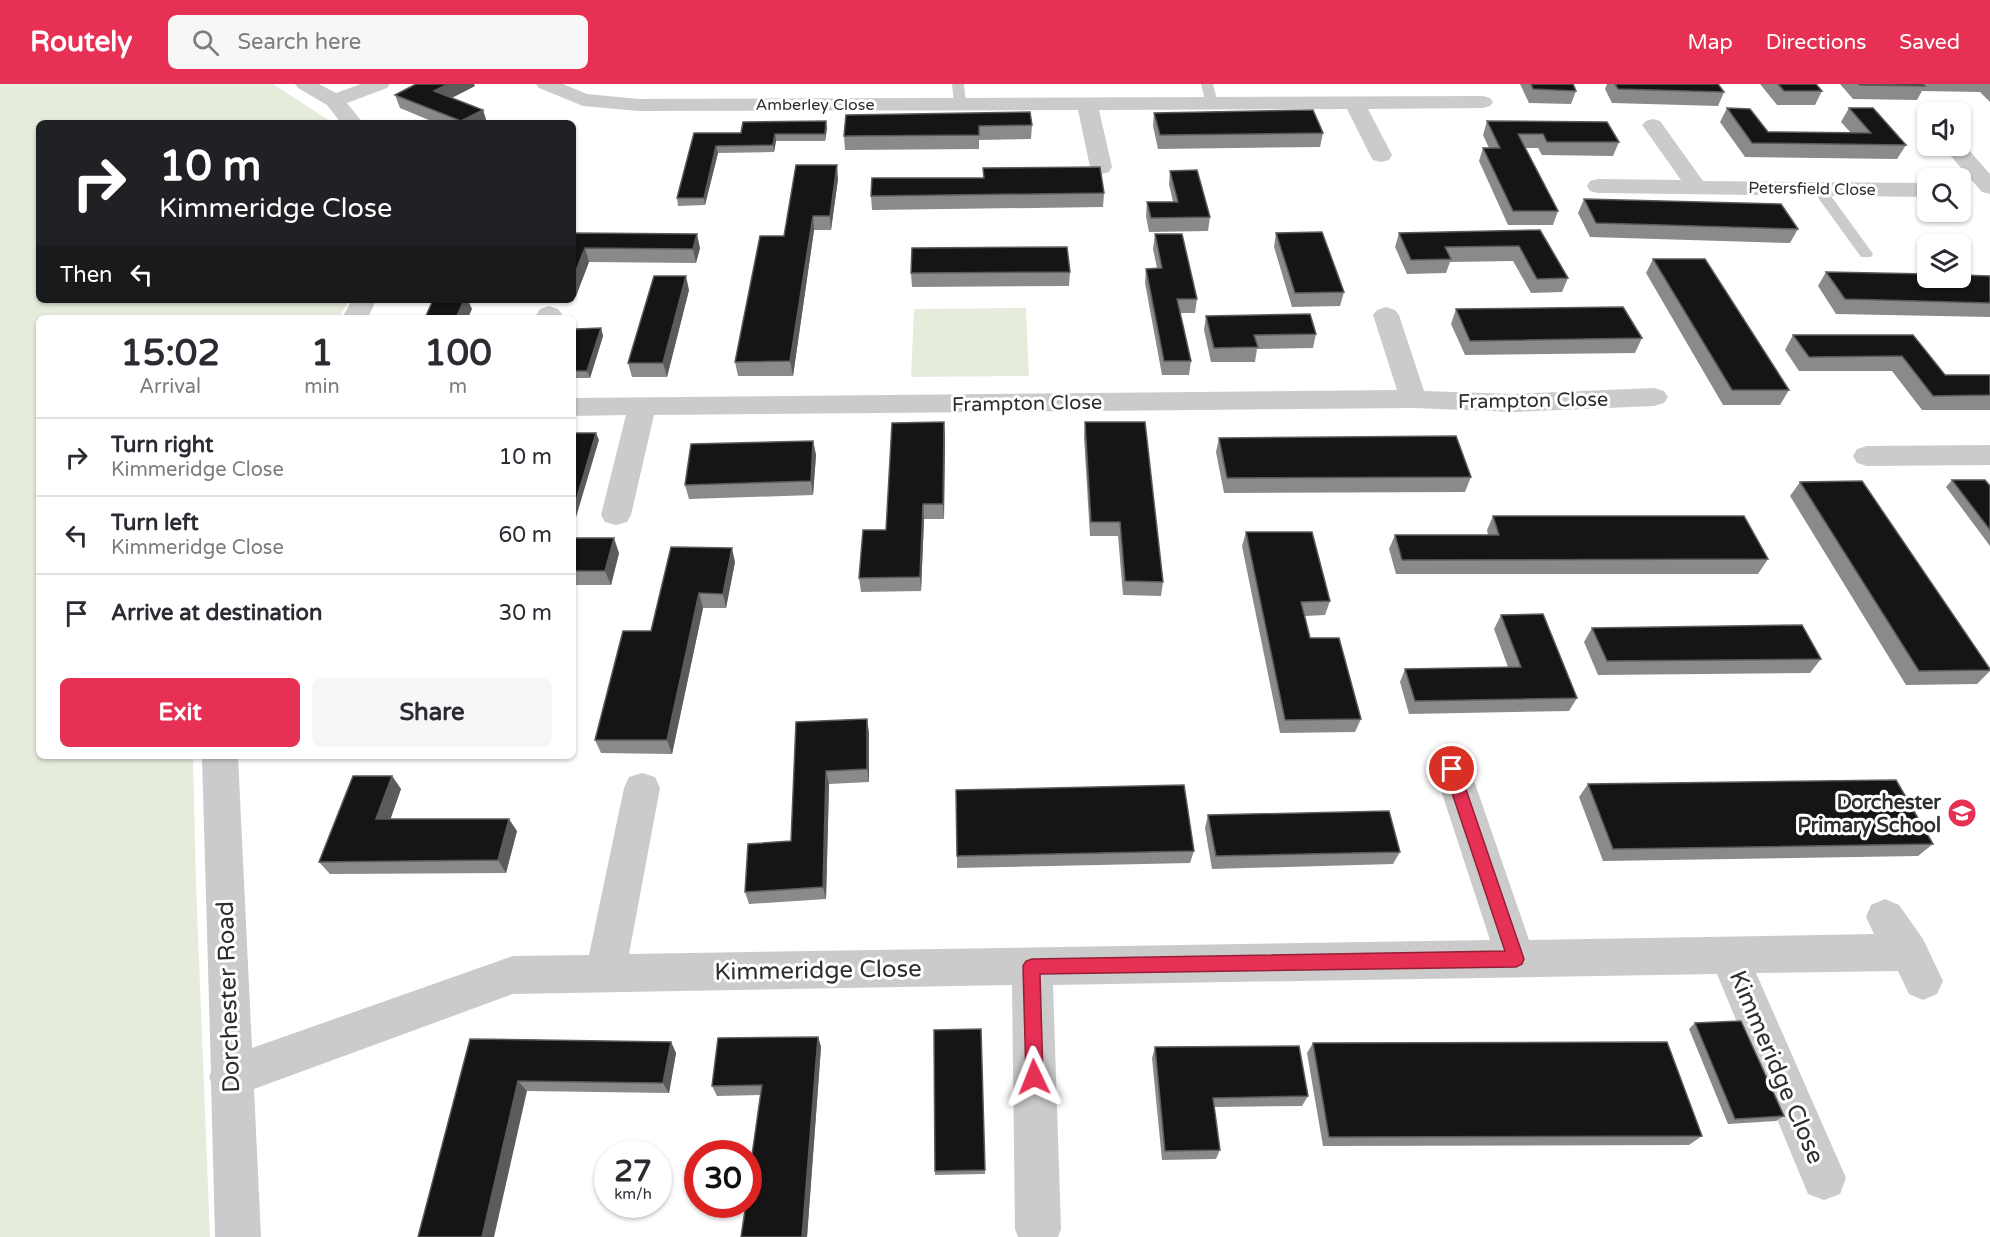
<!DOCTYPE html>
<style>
:root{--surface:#fff;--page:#f7f7f7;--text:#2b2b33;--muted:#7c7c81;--line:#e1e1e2;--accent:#e63054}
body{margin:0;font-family:"Varela Round",sans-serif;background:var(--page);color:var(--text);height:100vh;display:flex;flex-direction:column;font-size:22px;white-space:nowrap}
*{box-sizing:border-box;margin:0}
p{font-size:20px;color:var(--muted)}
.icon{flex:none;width:33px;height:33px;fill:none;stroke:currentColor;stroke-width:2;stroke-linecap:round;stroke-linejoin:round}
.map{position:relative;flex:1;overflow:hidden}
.details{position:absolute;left:36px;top:231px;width:540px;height:444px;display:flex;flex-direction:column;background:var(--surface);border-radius:9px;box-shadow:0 2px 4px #0004}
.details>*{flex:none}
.hud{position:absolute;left:36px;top:36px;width:540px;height:183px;border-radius:9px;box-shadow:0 2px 4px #0004;background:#202124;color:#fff;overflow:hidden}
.buttons{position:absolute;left:1917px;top:18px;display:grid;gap:12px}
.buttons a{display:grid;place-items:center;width:54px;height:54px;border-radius:9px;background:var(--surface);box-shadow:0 2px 4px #0004;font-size:30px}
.speed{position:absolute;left:594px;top:1056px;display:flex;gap:12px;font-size:30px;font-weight:700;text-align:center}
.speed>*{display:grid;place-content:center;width:78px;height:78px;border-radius:50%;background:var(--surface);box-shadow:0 2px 4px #0004;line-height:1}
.speed small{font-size:15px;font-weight:400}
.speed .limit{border:9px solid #d22;background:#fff;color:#111}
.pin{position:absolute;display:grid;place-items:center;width:51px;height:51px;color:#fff;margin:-26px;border:3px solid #fff;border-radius:50%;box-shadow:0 2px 6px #0007}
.me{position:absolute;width:66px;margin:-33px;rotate:358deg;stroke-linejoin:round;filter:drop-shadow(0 0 4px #0008)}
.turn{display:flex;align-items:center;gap:21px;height:126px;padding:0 24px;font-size:27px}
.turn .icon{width:78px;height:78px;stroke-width:2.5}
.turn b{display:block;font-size:42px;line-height:51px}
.then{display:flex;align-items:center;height:57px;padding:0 24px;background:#0003;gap:12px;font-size:22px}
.eta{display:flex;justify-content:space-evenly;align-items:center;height:102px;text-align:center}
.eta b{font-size:36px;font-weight:700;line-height:42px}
.action{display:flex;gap:12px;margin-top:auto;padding:12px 24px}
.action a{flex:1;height:69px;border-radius:9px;background:var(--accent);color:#fff;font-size:24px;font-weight:700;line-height:69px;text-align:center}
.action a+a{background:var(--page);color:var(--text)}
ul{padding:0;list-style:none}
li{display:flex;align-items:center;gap:18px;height:78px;padding:0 24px;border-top:2px solid var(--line)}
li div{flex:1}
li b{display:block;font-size:22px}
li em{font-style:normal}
header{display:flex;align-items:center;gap:36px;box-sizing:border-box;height:84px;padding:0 30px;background:var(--accent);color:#fff}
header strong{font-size:28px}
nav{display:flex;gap:33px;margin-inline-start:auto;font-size:21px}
.search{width:420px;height:54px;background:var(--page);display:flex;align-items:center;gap:15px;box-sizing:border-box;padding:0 21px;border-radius:9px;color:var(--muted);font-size:22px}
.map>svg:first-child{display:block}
.green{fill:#e6ecdc}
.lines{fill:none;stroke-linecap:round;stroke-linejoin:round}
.service{fill:#cbcbcb;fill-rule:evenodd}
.minor{fill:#cbcbcb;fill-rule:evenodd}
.wall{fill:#8a8a8a}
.shaded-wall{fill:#5b5b5b}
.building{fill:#151515;stroke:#5b5b5b;stroke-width:1.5}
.route{fill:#e63054;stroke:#961f37;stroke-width:1.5}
.labels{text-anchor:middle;stroke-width:6;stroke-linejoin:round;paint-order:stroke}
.far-street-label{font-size:16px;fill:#2e2e2e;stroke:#fff}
.street-label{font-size:20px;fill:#2e2e2e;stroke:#fff}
.poi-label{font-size:20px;font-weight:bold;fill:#2e2e2e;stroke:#fff;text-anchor:end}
.near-street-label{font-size:24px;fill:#2e2e2e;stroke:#fff}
</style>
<header>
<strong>Routely</strong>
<div class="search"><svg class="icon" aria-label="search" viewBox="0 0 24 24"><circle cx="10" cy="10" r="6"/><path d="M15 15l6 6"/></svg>Search here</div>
<nav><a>Map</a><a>Directions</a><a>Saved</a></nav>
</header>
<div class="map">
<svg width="1990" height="1153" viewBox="0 0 1990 1153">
<rect width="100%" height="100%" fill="#fff"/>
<path class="green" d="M0,0H273L333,39H39V216H349L339,234H39V672H193L196,800L210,1153H0Z
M1026,224L1029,292L911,293L914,225Z"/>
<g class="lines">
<path class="service" d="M952,0H964L966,21L964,24L960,25L954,21Z
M1201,0H1213L1218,20L1216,23L1212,24L1206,20Z
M1818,100L1823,101L1871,167L1873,170L1871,173H1861L1811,104Z"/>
<path class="minor" d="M295,0H319L336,9L361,0H390L387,4L347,19L363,39H341L327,21L298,4Z
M536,0H563L587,10L639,15L1483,12L1490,14L1493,18L1490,22L1483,24L1368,25L1392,71L1389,76L1381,78L1373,76L1370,71L1347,25L1099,26L1112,83L1109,88L1101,90L1093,88L1090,83L1078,26L639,27L583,22L539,4Z
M1653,35L1660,37L1703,97L1928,99V113L1598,109L1590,107L1587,102L1590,97L1598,95L1681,96L1642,41L1646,37Z
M1961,57L1990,90V110L1982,108L1942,62H1960Z
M352,216H376L368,234H342Z
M549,222L558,225L562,230L560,234H534L540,225Z
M1386,223L1395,226L1399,231L1424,307L1515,310L1654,304L1664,307L1668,313L1664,319L1654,322L1515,328L1413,324L654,331L631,431L627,438L616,441L605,438L601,431L626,331L573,332V314L1397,306L1373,231L1377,226Z
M1990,361V381L1867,382L1857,379L1853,372L1857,365L1867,362Z
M1452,670L1465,675L1470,685L1529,856L1874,850L1866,833L1871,821L1885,815L1899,821L1923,855L1943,897L1937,910L1923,916L1909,910L1898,887L1756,889L1846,1094L1840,1110L1824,1116L1808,1110L1717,890L1053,901L1061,1145L1058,1153H1018L1015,1145L1012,901L513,910L254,1005L261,1153H215L211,998L209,993L211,988L202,672H238L252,964L513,872L589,871L624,704L629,693L642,689L655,693L660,704L629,870L1490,856L1434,685L1439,675Z"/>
</g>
<path class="wall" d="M1520,0H1573L1576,7L1571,20L1529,19Z
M1607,0H1718L1724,8L1718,22L1612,19L1605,5Z
M1760,0H1816L1822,7L1815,21H1777Z
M1840,0H1990V18L1980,8L1922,7L1917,16L1853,15Z
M475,2L452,14L483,26L487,39H436L400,24L395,11Z
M1727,24L1768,48L1851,49L1841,38L1849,24L1906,61L1897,75L1745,73L1720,38Z
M1154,29L1323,49L1320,63L1158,65L1153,42Z
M846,31L1032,41L1031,55L979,56V65L845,66L844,52Z
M826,37L827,44L825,57H776L774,68L718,69L705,121L678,122L677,114L694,49H741Z
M1487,37L1619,58L1613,72L1542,71L1538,64H1525L1558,127L1553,141H1508L1479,77L1483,64H1489L1483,51Z
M1170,87L1210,133L1208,147L1149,148L1146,132L1147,118H1173L1169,100Z
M838,95L831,146H814L793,292H738L735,278L784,152Z
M1104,109L1103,123L872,126L871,112Z
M1584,115L1798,145L1790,159L1590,153L1578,129Z
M1540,146L1568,194L1562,208L1531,209L1513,177L1450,178L1446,189L1407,190L1395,163L1399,149Z
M573,149L700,164L696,179L589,178L576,212H573Z
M1276,149L1344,208L1340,222L1292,223L1274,163Z
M1155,150L1197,215L1195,229H1180L1191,277L1189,291H1162L1145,199L1146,185L1157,184L1153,165Z
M1653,175L1789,306L1780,321H1723L1646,189Z
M1070,188L1069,202L912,203L911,189Z
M1826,188L1990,192V233L1836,230L1818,202Z
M689,206L667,293H632L628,279Z
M1456,225L1642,254L1635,269L1465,271L1451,240Z
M1206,232L1316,250L1313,264L1257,265L1255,278H1211L1204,246Z
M601,244L603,252L590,294H573V254Z
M1793,251H1913L1945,291H1990V326H1922L1892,287H1799L1785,266Z
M1085,338L1163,498L1161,512L1123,511L1118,452H1090L1084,353Z
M945,352L944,435H924L921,507L861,508L859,494L886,446Z
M1219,354L1471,393L1465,408L1224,409L1216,368Z
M813,357L816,371L813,411L689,415L685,401Z
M1952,396L1990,402V462L1946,403Z
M1800,398L1990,585V587L1977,600L1906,601L1790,412Z
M1493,432L1768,475L1758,490H1396L1389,465L1395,451H1488L1487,446Z
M1246,448L1330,517L1325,531L1305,532L1310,554L1361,635L1355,648L1280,649L1242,462Z
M573,454L619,469L611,501H573Z
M735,478L726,524H703L672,670L601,669L595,656L651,547Z
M1501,531L1577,614L1569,627L1409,630L1400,598L1405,585L1508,583L1494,545Z
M1592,544L1821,575L1810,589L1598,591L1584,558Z
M796,638L869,648V698L829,700L826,815L749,820L745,808L791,757Z
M392,692L401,705L390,735L517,747L506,789L330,790L319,778Z
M1588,700L1933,760L1918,772L1603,777L1579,713Z
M1208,731L1400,768L1393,780L1212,785L1205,744Z
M1194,767L1190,779L957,784V772Z
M1695,939L1784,1032L1776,1037L1728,1040L1689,945Z
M981,945L985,1090L935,1091V1087Z
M818,953L821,963L807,1153H741L760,1011L717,1012L712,1002Z
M470,955L671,958L676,969L669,1009L527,1007Z
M1313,959L1702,1052L1689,1061L1323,1062L1307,969Z
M1155,963L1308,1012L1302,1022L1214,1023L1220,1066L1216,1075L1162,1076L1152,974Z"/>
<path class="shaded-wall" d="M448,0H474L475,2L439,20L434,7Z
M483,26L487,39H461V37Z
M826,37L827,44L825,57V50Z
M775,50L776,57L774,68L773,61Z
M716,62L718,69L705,121L704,114Z
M837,81L838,95L831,146L830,132Z
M813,132L814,146L793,292L790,277Z
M697,150L700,164L696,179L693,165Z
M585,164L589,178L576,212L573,204V194Z
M686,192L689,206L667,293L663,279Z
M464,216H468L472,225L468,234H456Z
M601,244L603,252L590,294L587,287Z
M944,338L945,352L944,435L943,420Z
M596,349L599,356L574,440L573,437V427Z
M813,357L816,371L813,411L811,397Z
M923,420L924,435L921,507L920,493Z
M614,454L619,469L611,501L605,487Z
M732,464L735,478L726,524L723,510Z
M699,509L703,524L672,670L667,656Z
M867,635L869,648V698L867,685Z
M826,687L829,700L826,815L823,803Z
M392,692L401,705L386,748L376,735Z
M509,735L517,747L506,789L498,776Z
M818,953L821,963L807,1153H802Z
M671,958L676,969L669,1009L663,999Z
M518,997L527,1007L494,1153H482Z"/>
<path class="building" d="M416,0H448L434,7L483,26L461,37L395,11Z
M1531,0H1573L1576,7L1533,5Z
M1615,0H1718L1724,8L1618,5Z
M1778,0H1816L1822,7H1784Z
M1859,0H1923L1925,2L1860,1Z
M1727,24L1750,25L1768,48L1871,49L1849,24H1873L1906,61L1752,59Z
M1313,26L1323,49L1160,51L1154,29Z
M1030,28L1032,41L979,42V51L844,52L846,31Z
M826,37L825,50H775L773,61L716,62L704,114H677L694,49H741L743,38Z
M1487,37L1607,38L1619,58H1547L1543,50H1518L1558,127H1513L1483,64H1500Z
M796,81H837L830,132H813L790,277L735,278L760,152H784Z
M1100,83L1104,109L871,112L872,94H984L983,84Z
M1197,86L1210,133L1151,134L1147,118H1178L1170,87Z
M1584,115L1781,120L1798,145L1596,139Z
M1540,146L1568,194L1537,195L1519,162L1445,163L1451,175L1411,176L1399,149Z
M1322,148L1344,208L1295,209L1276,149Z
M573,149L697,150L693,165L585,164L573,194Z
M1155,150H1182L1197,215H1177L1191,277H1164L1146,185L1162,184Z
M1067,163L1070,188L911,189L912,164Z
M1653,175H1705L1789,306H1732Z
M1826,188L1928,190V194H1960V191L1990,192V219L1845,215Z
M654,192H686L663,279H628Z
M433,216H464L456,234H425Z
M1623,223L1642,254L1470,257L1456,225Z
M1310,230L1316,250L1254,251L1258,263L1214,264L1206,232Z
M601,244L587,287H573V254L576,245Z
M1793,251H1913L1945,291H1990V311L1933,312L1902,272L1809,273Z
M944,338L943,420H923L920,493L859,494L863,446H886L892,339Z
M1085,338H1145L1163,498L1125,497L1120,438H1091Z
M573,349H596L573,427Z
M1456,352L1471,393L1227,394L1219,354Z
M813,357L811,397L685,401L691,360Z
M1952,396H1985L1990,402V446Z
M1862,397L1990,585V586L1919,587L1800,398Z
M1493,432H1744L1768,475L1402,476L1395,451H1499Z
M1246,448H1312L1330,517L1301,518L1310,554H1339L1361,635L1285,636Z
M573,454H614L605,487H573Z
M671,463L732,464L723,510L699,509L667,656H595L623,547H651Z
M1543,530L1577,614L1415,617L1405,585L1521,583L1501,531Z
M1802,541L1821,575L1607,577L1592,544Z
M867,635V685L826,687L823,803L745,808L748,760L791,757L796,638Z
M353,692H392L376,735H509L498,776L319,778Z
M1896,696L1933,760L1613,765L1588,700Z
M1184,701L1194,767L957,772L956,706Z
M1389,727L1400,768L1216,772L1208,731Z
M1741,937L1784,1032L1735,1035L1695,939Z
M981,945L985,1086L935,1087L934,946Z
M818,953L802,1153H741L746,1120H748V1099L762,1001L712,1002L718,954Z
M470,955L671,958L663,999L518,997L482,1153H418Z
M1667,958L1702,1052L1329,1053L1313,959Z
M1299,962L1308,1012L1213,1014L1220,1066L1165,1067L1155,963Z"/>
<path class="route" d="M1452,679L1457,680L1459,685L1524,875L1522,880L1516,883L1040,890L1043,993L1040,999L1034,1001L1028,999L1026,993L1023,882L1026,877L1032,875L1505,867L1444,685L1447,680Z"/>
<defs>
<g id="school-disc" transform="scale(1.5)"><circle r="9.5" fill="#e63054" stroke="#fff"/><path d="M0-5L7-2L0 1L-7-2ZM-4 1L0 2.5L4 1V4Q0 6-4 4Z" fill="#fff"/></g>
</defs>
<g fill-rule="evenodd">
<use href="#school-disc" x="1962" y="729"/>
</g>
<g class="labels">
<g class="far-street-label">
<text x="815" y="26">Amberley Close</text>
<text transform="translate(1812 104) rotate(1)" y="6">Petersfield Close</text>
</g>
<g class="street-label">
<text transform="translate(1533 316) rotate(-1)" y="7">Frampton Close</text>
<text transform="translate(1027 319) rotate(-1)" y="7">Frampton Close</text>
</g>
<g class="poi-label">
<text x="1941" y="725">Dorchester<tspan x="1941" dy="23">Primary School</tspan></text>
</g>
<g class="near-street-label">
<text transform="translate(818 886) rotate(-1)" y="8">Kimmeridge Close</text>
<text transform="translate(228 913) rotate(-92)" y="8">Dorchester Road</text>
<text transform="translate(1777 983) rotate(67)" y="8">Kimmeridge Close</text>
</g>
</g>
</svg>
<div class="buttons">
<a><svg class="icon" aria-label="sound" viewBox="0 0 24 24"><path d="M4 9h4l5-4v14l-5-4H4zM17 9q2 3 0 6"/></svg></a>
<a><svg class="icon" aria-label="search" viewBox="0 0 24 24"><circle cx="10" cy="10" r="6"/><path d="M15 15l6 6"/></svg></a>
<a><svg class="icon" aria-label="layers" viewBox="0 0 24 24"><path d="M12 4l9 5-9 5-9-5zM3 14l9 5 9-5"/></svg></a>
</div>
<div class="speed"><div>27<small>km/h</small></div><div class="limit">30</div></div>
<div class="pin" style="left:1452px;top:685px;background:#d93025"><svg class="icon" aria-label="arrive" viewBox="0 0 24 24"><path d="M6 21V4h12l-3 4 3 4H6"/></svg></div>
<svg class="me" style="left:1034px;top:993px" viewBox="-20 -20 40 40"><path d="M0-17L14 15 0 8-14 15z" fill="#e63054" stroke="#fff" stroke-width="4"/></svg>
<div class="hud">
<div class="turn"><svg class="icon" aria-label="right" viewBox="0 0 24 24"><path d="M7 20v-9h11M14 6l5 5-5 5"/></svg><div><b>10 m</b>Kimmeridge Close</div></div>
<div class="then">Then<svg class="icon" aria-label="left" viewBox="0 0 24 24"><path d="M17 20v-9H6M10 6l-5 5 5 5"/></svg></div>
</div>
<section class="details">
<div class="eta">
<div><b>15:02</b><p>Arrival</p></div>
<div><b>1</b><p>min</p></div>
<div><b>100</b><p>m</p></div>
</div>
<ul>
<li><svg class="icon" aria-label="right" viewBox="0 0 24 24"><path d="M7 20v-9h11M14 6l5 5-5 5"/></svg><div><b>Turn right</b><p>Kimmeridge Close</p></div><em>10 m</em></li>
<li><svg class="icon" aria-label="left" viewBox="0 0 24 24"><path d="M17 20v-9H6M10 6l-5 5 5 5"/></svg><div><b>Turn left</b><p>Kimmeridge Close</p></div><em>60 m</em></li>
<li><svg class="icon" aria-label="arrive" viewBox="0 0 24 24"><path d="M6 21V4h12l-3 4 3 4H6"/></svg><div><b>Arrive at destination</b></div><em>30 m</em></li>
</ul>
<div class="action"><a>Exit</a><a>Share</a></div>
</section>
</div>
